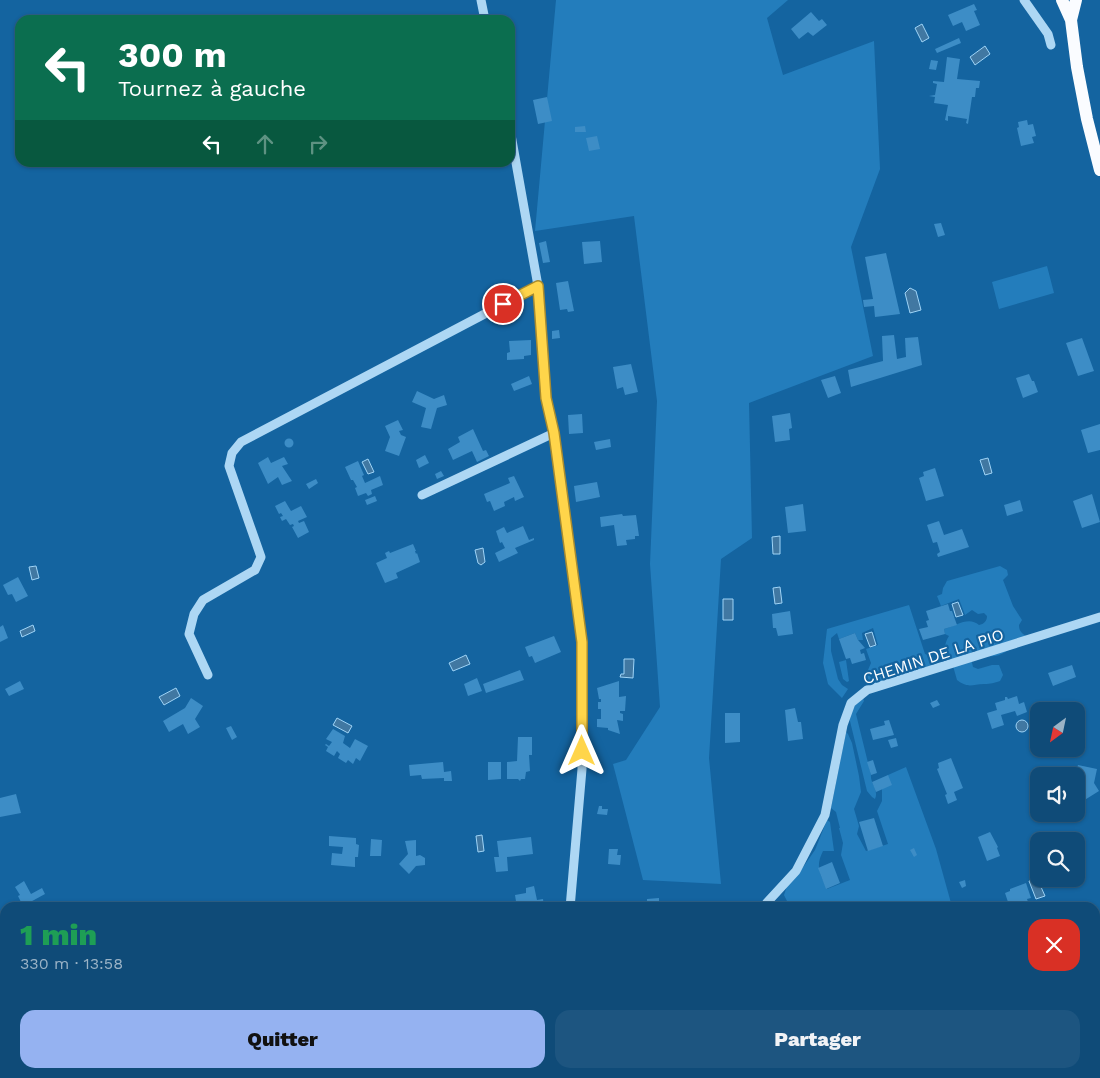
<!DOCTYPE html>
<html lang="fr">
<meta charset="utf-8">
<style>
:root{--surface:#0f4b78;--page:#1d5580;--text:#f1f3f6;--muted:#9bb3c6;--line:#2f638a;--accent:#95b2f1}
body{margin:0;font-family:"Work Sans",sans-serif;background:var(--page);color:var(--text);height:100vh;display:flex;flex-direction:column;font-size:19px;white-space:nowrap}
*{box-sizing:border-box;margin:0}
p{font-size:16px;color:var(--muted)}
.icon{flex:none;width:28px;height:28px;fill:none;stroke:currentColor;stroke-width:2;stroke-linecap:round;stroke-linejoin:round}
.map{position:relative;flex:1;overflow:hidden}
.sheet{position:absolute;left:0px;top:902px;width:1100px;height:176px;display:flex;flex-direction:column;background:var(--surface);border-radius:15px 15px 0 0;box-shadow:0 1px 4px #0004,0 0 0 1px var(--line)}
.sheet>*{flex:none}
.hud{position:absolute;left:15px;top:15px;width:500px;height:152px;border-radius:15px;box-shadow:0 1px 4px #0004,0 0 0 1px var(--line);background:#0b6e4f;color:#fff;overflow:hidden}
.needle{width:32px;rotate:213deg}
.tools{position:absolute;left:1030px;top:702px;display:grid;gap:10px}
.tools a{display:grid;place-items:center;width:55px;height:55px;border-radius:10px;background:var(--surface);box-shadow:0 1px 4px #0004,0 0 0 1px var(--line);font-size:25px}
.pin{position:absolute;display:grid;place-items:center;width:42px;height:42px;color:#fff;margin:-21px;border:2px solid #fff;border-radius:50%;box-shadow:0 1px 5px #0007}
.me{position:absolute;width:55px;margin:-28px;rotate:0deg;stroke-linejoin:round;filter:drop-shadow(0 0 4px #0008)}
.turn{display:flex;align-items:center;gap:18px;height:105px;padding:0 20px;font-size:22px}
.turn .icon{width:65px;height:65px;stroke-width:2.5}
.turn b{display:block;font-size:35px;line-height:42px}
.lanes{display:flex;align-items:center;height:48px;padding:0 20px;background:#0003;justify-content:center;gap:25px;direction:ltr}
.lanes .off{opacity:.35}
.round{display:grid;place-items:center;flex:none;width:52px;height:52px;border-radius:15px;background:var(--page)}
.headline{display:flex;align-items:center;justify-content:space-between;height:85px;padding:0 20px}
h1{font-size:30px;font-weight:800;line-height:38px;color:#1e9e55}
.button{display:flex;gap:10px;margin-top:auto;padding:10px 20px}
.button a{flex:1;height:58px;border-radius:15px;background:var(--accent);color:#111;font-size:20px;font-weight:800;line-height:58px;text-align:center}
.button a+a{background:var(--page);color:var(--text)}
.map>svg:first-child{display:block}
.green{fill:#237dbc}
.water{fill:#4178a2;stroke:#9fd4f7}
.building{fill:#3d8dc6}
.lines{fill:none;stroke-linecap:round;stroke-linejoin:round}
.minor{stroke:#add7f4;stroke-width:9}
.major{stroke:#fafcff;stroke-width:12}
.route-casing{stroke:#a68a30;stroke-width:12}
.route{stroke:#ffd54a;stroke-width:9}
.labels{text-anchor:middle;stroke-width:4.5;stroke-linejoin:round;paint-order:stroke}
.street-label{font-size:16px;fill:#fff;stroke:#1464a0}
</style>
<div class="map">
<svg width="1100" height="1078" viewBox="0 0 1100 1078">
<rect width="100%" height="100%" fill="#1464a0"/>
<path class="green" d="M556,0H788L767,18L783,75L874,41L880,169L851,247L873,356L749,403L752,538L721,559L709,758L721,884L643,880L613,764L626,760L660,707L650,564L657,401L634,216L535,231Z
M1047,266L1054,293L999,309L992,282Z
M1000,566L1007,570L1008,575L1003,580L1013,606L1022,620L1019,625C1019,630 1021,633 1026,636C1017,643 1002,659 988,656C983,655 978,651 974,649L970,654L973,667L978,669L992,665H999L1003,675L1000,681C994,683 991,684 984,684C972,684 969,689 957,680L953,666L943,658C945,651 944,643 949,636L945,634L944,629C957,625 969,616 979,625C984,624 987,621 987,616L984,613L978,614L972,610L965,615L959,599L941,606L937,596L942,594L943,588L947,581Z
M909,605L925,654L932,656L937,663L892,680C883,678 878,685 867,685L864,682V677L872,674L869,673L868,670L871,663L866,649L878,645L873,628L862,633L863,640H858L855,633L839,639L837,633L831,638V651L838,679L842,685L848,689L842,698L828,684L823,663L827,629Z
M846,660L849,681L847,682L843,679L839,662Z
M863,698L864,701L856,714L871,775C870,783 879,790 875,799L872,797L867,791L849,717L855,704Z
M846,732L848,734L852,743L859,776L861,792L854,809L859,826L857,834L866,851L888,844L877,811L882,801V789L888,775L906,767L936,849L951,903L941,908L790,907L784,895L789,880L799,873L815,850L827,820L830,822L834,851H823C815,867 820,873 827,889L850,880L841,855L843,843L839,828H840L836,812L831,808Z"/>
<path class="water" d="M922,24L929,38L922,42L915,28Z
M985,46L990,54L975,65L970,57Z
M910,288L916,291L921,310L910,313L905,293Z
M988,458L992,473L985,475L980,460Z
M368,459L374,472L368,474L362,462Z
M780,536V554H773L772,537Z
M483,548L485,562L481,565L478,563L475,550Z
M36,566L39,578L32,580L29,567Z
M780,587L782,603L775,604L773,588Z
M723,599H733V620H723Z
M958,602L963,615L956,617L952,604Z
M33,625L35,631L22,637L20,631Z
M872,632L876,645L870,647L865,634Z
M466,655L470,664L453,671L449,663Z
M624,659H634L633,678L620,677L621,674H624Z
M176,688L180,696L164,705L159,697Z
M337,718L352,726L348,733L333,725Z
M1016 726a6 6 0 1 1 12 0a6 6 0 1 1-12 0Z
M482,835L484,851L478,852L476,836Z
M1037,878L1045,896L1036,899L1029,881Z"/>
<path class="building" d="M974,4L977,10L974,11L980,25L966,31L962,22L953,26L948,15Z
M811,12L819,21L822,19L827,25L813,36L808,32L799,39L791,29Z
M959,38L961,43L937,53L935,49Z
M947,57L960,59L957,79L980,81L979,88H976L975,97H972L968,124L966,123L967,119L948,116V121L945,120L948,105L934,103L935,97L929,96L935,95L937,84L933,83V81L944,82Z
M931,60L938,61L936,70L929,69Z
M547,97L552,121L538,124L533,100Z
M1027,120L1028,125L1033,124L1036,136L1032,137L1034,143L1021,146L1017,128L1019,127L1018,122Z
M585,126L586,132H575V127Z
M597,136L600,149L589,151L586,138Z
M941,223L945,235L938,237L934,224Z
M546,241L550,262L543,263L539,243Z
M600,241L602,262L584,264L582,242Z
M886,253L900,314L875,317L874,306L864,307L863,300L873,299L865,257Z
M568,281L574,311L568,312L567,309L560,310L556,283Z
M559,330L560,338L552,339V331Z
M894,335L897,359L906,357L905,338L918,337L922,365L851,387L848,370L883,361L882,336Z
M1082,338L1094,371L1078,376L1066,343Z
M531,340V355L524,356V359L507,360V353L510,352L509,341Z
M631,364L638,392L625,395L623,387L617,389L613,367Z
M1029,374L1032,381H1034L1038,392L1023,398L1016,378Z
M529,376L532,384L514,391L511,384Z
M835,376L841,393L828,398L821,380Z
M417,391L434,399L444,395L447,405L437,408L431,429L421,427L426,408L412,402Z
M790,413L792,428L789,429L790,440L775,442L772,416Z
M582,414L583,433L569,434L568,415Z
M398,420L403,430L399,431L401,435L406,437L399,456L385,451L390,437L385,426Z
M1100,424V450L1088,453L1081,430Z
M473,429L483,451L486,450L489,456L477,462L472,451L453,460L448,449L460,442L458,437Z
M284.5 443a4.5 4.5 0 1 1 9 0a4.5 4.5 0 1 1-9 0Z
M610,439L611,447L596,450L594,442Z
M425,455L429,463L419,468L416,460Z
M268,457L271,463L284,457L288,464L282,466L292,481L282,485L278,477L268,484L258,463Z
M358,461L364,475L362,476L365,483L380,476L383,485L371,490L372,494L368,496L366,493L358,496L355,488L357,487L353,480H351L345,467Z
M935,468L944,496L926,501L919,478L924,476L923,472Z
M441,471L444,476L437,479L435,474Z
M514,476L524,497L515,501L514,497L504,502L505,506L494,511L490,501L487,502L484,494L510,483L508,478Z
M316,479L318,483L309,489L306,484Z
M597,482L600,497L576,502L574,486Z
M1092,494L1100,522L1082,528L1073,501Z
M375,496L377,501L367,505L365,500Z
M1020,500L1023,511L1007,516L1004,505Z
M285,501L291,511L301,506L307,517L298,521L299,523L304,521L309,532L298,538L292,527L294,526L293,524L290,525L286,519L282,521L280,517L283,516L281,513L279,514L275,506Z
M803,504L806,531L788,533L785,507Z
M622,514L623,516L636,515L639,536H635V539L626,540L627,545L617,546L614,525L601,527L600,517Z
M939,521L944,535L962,529L969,547L938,557L937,554L940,552L937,542L933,543L927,525Z
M523,526L529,540L534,538V540L515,548L518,553L499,562L495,553L505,548L502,542L500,543L496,531L504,527L507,533Z
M413,544L416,551H415L416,554L417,553L420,562L396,573L398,578L385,583L376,563L387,558L385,553L389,551L390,553Z
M18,577L28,596L16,602L12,594L8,595L3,585Z
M948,604L950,611H952L957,625L944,629L945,634L923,640L919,629L928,627L926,621L929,620L926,611Z
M790,611L793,634L778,636L776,628H773L772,614Z
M3,625L8,638L0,642V627Z
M855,633L858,640L865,648L860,650L861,654L864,653L866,660L852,664L850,658L846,659L839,639Z
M554,636L561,652L535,663L532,656L529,657L525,647Z
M1072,665L1076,677L1053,686L1048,673Z
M520,670L524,680L486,693L483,684Z
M477,678L482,691L468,696L464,684Z
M20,681L24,689L9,696L5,689Z
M619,681V697L626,696L625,711H620V713L623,714V721L617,720L620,734L608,730V728L597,727V719H601V709H598V702H601V699H599L597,688Z
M1017,696L1019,704L1024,702L1027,712L1017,716L1015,711L1001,715L1004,725L992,729L987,713L997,710L995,703L1005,700V697H1007L1008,699Z
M191,698L203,706L195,719L200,727L188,734L183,724L169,732L163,721L185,708Z
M937,700L940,705L933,708L930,703Z
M795,708L798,722H801L803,739L788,741L785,710Z
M725,713H740V742L725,743Z
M889,720L894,735L873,740L870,729L885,725L884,721Z
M231,726L237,737L232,740L226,728Z
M333,729L345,736L343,743L350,748L355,739L368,746L360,761L356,758L353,764L348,760L346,763L338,758L340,754L337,751L334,756L326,751L328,747L325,745L326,744L329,746L332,742L326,739Z
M518,737H532V755H529L530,771L526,772L525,779H521L520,781L518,779H507V762L517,761Z
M896,738L898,746L891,748L888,740Z
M951,758L963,788L954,792L957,800L948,804L945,795L947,794L937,769L939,768L938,763Z
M873,760L877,773L871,775L867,762Z
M443,762L444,772L451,771L452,781H444V778L422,779L421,775L410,776L409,765Z
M488,762H501V779L488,780Z
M1078,765L1097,769L1094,783L1099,791L1083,801L1076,792L1078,775H1075Z
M888,775L892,785L876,792L872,782Z
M16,794L21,813L0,817V798Z
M599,806H602V809H608L607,815L597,814Z
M874,818L883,846L868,851L859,822Z
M990,832L998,847L997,848L1000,856L987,861L978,837Z
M329,836L356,838V844L359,845L358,857H355V867L331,865L332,853L342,854L343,847L329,846Z
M531,837L533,854L507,857L508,871L496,872L494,857H499L497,841Z
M371,839L382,840L381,856H370Z
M416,840V856L420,855L425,858V865L416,866L409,874L399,864L408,854L405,841Z
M914,848L917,855L914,857L910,850Z
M609,849H618L617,855H621L620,865L608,864Z
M832,862L840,883L826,889L818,868Z
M965,880L966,886L962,888L959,882Z
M24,881L31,894L42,888L45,894L23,906L18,896L20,895L15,887Z
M1026,883L1031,898L1027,899L1030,908H1010L1005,893L1010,891V889Z
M534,886L537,900L543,899L544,907L517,908L515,895L526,893V888Z
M659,898V908H647V899Z
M0,1031L5,1045L0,1047Z
M13,1074H23V1077L15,1078Z
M691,1074H707L709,1078H693Z"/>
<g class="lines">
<path class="minor" d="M481,0L485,20
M1024,0L1048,34L1051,45
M510,129L538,286L546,398L554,433L582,642V769L570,908
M422,495L554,433
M208,675L189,634L194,614L203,600L255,570L261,557L229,466L232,453L241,442L538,286
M762,908L796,871L825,815L843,725L851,703L867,690L1100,617
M0,917L5,931
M53,1074L55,1078
M800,1074L802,1078
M468,1078L471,1074
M574,1078L580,1074"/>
<path class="major" d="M1062,0L1071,20
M1076,0L1071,20L1077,67L1087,119L1100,170"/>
</g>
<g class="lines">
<g class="route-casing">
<path id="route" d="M503,304L538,286L546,398L554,433L582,642V751"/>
</g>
<use href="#route" class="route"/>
</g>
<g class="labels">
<g class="street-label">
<text transform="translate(933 656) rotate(-18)" y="6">CHEMIN DE LA PIO</text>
</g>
</g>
</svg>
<div class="tools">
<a><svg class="needle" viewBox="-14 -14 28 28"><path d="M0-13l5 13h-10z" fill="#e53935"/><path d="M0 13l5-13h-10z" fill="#9bb3c6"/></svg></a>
<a><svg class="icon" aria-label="sound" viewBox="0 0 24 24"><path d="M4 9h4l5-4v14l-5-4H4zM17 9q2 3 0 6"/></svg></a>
<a><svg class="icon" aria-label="search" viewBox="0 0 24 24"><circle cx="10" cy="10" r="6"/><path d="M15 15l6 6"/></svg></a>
</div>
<div class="pin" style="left:503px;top:304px;background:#d93025"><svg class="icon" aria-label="arrive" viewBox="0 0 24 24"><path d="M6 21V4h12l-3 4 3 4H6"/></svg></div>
<svg class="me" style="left:582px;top:751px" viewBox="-20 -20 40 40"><path d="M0-17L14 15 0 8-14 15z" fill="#ffd54a" stroke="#fff" stroke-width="4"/></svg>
<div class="hud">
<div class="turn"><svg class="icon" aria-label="left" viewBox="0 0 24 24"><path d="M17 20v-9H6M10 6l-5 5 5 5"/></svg><div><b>300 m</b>Tournez à gauche</div></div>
<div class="lanes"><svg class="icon" aria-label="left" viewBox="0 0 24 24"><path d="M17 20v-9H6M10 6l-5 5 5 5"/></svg><svg class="icon off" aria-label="ahead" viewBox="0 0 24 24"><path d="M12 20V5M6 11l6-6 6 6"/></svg><svg class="icon off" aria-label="right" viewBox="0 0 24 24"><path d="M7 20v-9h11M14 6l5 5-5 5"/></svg></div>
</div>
<section class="sheet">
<div class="headline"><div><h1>1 min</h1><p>330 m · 13:58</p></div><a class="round" style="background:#d93025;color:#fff"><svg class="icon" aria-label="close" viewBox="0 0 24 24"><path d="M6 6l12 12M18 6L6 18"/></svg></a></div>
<div class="button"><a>Quitter</a><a>Partager</a></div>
</section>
</div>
